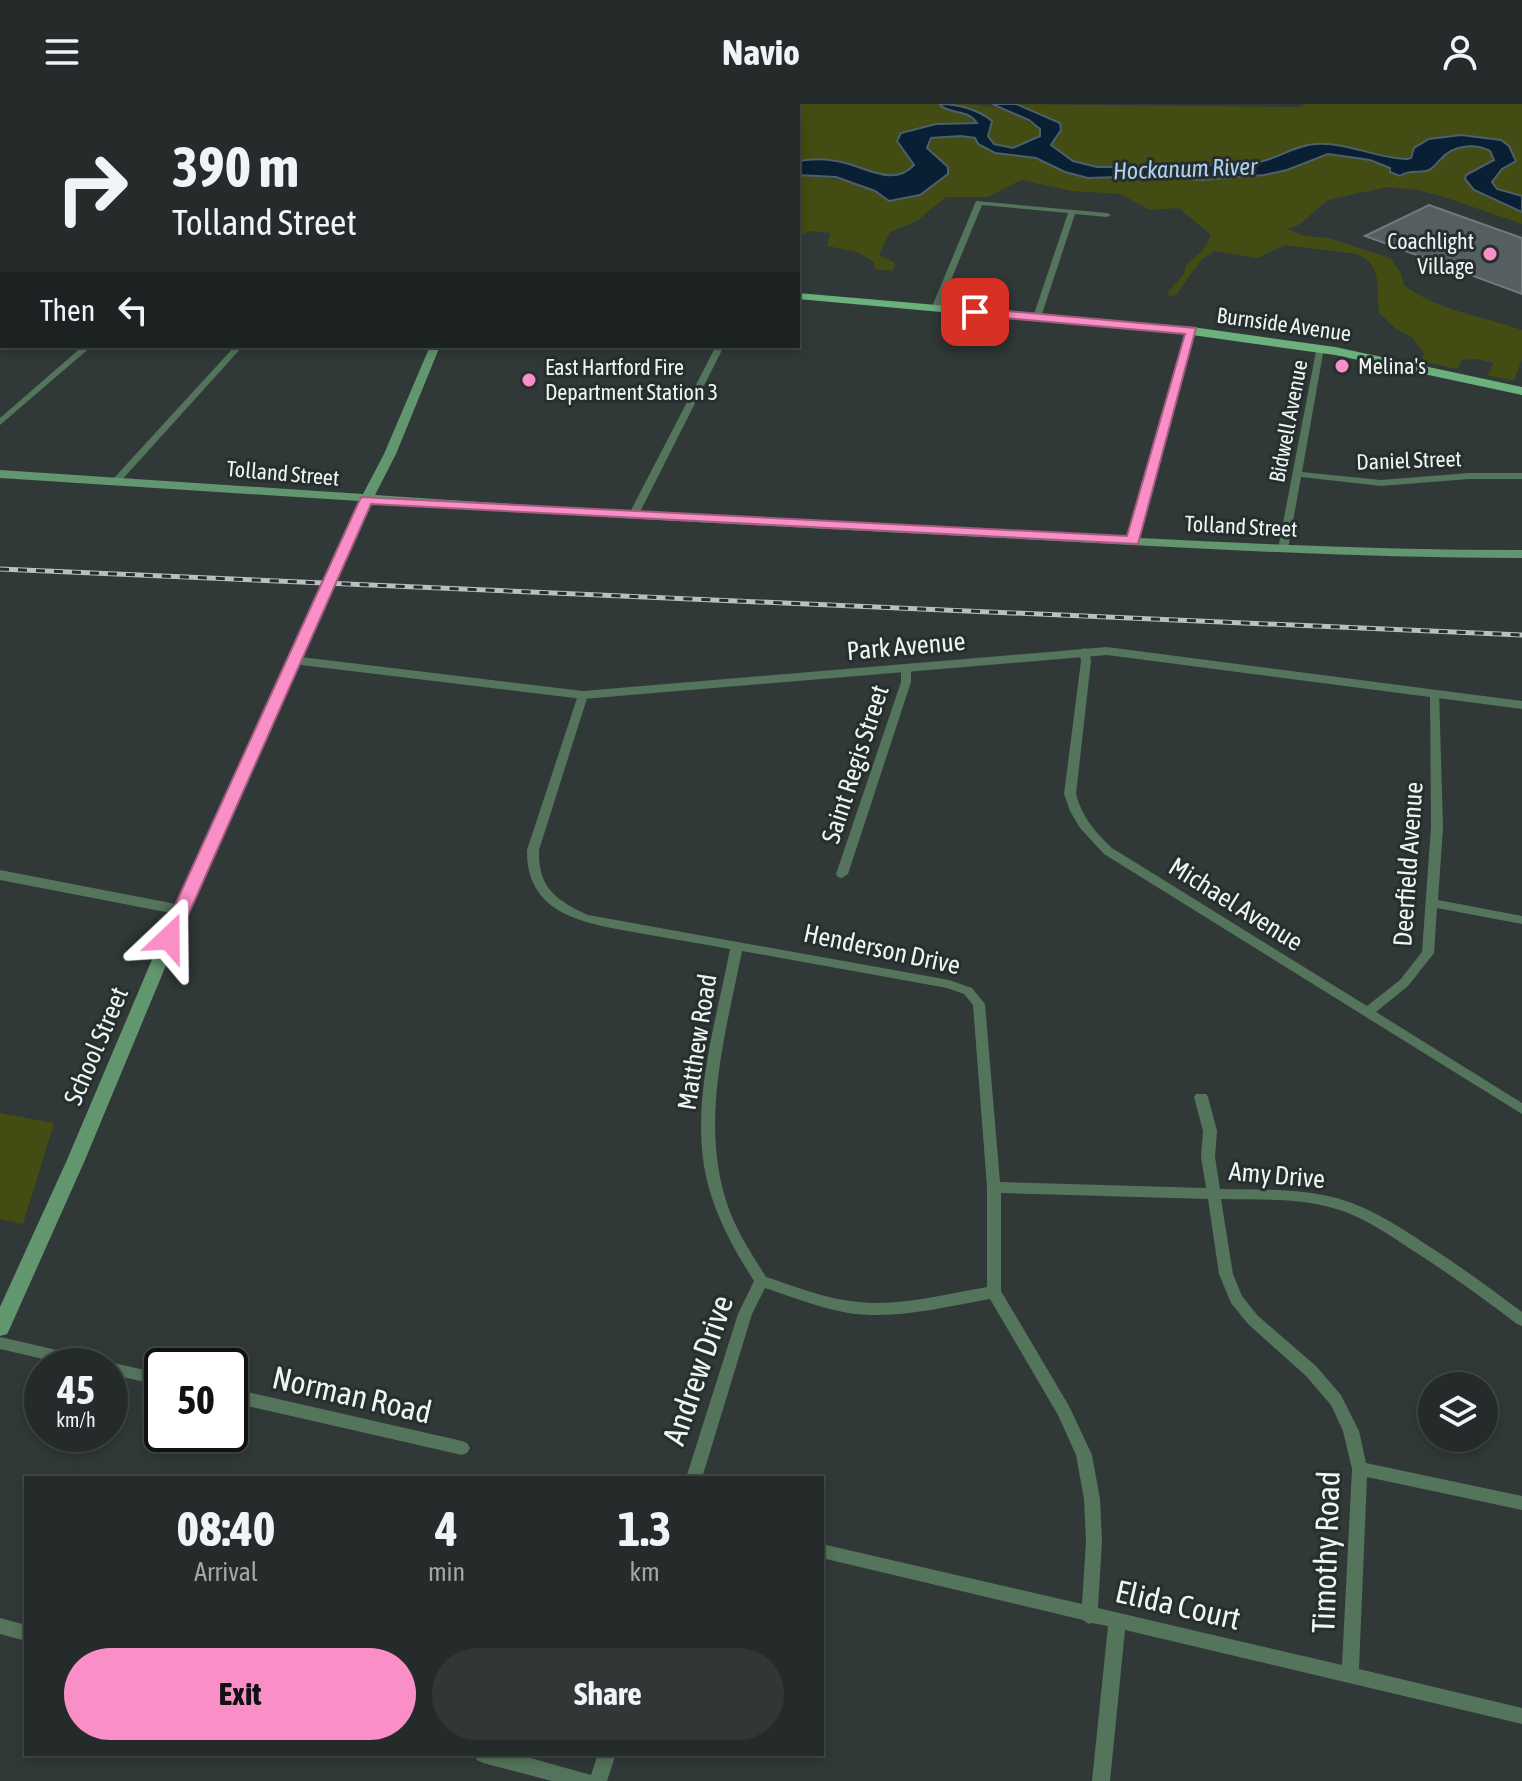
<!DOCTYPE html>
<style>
:root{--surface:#242b2a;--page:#303736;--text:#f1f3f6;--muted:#a3a7a8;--line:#414747;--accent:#fa8fc7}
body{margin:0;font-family:"Asap Condensed",sans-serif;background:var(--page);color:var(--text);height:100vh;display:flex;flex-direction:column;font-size:30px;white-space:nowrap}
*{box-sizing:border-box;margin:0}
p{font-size:26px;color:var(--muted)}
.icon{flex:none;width:44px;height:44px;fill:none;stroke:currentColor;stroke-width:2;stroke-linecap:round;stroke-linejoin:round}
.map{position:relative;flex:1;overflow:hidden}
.panel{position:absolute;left:24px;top:1372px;width:800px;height:280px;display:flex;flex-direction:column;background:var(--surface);border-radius:0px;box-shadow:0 4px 12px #0003,0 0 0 2px var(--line)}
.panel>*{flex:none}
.top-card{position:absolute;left:0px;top:0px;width:800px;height:244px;box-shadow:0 4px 12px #0003,0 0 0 2px var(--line);background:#242b2a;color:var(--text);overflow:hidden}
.fabs{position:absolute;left:1418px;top:1268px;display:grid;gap:16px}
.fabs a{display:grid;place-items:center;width:80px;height:80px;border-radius:50%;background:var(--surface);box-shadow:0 4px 12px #0003,0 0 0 2px var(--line);font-size:40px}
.speed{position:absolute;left:24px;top:1244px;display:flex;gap:16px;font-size:40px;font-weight:700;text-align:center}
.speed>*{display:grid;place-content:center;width:104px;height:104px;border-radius:50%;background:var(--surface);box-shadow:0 4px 12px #0003,0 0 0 2px var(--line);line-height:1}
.speed small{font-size:20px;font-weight:400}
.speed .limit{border:4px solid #111;border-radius:12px;background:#fff;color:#111}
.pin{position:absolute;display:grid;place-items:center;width:68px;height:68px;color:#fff;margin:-34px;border-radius:16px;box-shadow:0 4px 12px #0006}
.me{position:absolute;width:88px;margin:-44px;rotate:23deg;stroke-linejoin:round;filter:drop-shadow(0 0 6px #0008)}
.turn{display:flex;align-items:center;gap:28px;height:168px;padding:0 40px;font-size:36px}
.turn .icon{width:104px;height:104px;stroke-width:2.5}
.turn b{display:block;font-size:56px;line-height:68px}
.then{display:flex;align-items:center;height:76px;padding:0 40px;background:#0003;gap:16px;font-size:30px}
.eta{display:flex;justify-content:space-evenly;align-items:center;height:136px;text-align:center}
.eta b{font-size:48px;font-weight:700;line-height:56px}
.cta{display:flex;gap:16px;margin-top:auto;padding:16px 40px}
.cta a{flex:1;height:92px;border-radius:48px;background:var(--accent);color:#111;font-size:32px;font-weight:700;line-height:92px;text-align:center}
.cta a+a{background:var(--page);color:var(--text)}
header{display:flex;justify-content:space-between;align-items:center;height:104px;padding:0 40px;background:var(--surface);font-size:36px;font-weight:700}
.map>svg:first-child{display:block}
.green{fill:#434c12}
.water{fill:#091f33;stroke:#4e5f6d;stroke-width:2}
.building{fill:#555f62;stroke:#707a7d;stroke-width:2}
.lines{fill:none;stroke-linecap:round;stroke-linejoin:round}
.minor{fill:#54745b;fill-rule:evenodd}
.tertiary{fill:#54745b;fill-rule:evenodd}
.secondary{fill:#62966e;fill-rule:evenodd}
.primary{fill:#6cb07c;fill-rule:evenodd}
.rail-casing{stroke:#b9c0bf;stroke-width:5}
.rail{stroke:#262f2e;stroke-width:3;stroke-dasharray:9;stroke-linecap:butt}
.route{fill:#fa8fc7;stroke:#a25d81;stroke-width:2}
.poi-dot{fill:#fa8fc7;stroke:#262f2e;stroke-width:3}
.labels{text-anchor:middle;stroke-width:6;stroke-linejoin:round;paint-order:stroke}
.far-poi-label{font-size:22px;fill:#eff5f4;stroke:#262f2e;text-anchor:start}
.far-street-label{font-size:22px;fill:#eff5f4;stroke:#262f2e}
.far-water-label{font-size:24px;font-style:italic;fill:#aed0f2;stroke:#262f2e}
.street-label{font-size:26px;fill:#eff5f4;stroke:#262f2e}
.near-street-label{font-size:32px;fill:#eff5f4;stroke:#262f2e}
</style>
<header><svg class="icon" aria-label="menu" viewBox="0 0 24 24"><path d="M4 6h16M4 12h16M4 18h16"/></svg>Navio<svg class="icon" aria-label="person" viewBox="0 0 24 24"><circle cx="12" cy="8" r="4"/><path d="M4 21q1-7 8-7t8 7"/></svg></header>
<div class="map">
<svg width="1522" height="1677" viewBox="0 0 1522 1677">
<rect width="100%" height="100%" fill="#303938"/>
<path class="green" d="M688,0H939L972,12L977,18L936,20L897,37L914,62C890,84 863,61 836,57C823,55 811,55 798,57V2Z
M954,0C992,0 1009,4 1040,25V32C1029,42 1002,51 991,36C987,31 987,18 985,11Z
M1016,0L1300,3L1306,0H1522V92L1497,85L1492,78L1502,65L1516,55L1509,42L1501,36L1449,31L1423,38L1407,55C1375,54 1348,38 1316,40C1293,41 1274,57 1252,59C1201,64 1148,62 1097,63L1073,57L1051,41L1061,25L1060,19Z
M934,32L971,33L995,49L1036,54L1083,74L1148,72L1202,76L1264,71L1287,66L1328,50L1370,56L1390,64L1400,72C1409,66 1420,69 1430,65C1437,62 1437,56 1443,52C1458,42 1475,39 1491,47L1494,56L1466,71V75L1475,86L1522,108V120L1444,93L1418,86L1387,83L1328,96L1300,120L1288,125L1304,132L1329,134L1390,154L1401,169L1404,181C1438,207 1482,212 1522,226V255L1514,277L1487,271L1494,259L1476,255L1462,256L1457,265L1421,257L1424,250L1412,233L1396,225L1379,209C1376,186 1384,162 1357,150L1285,141L1257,154L1214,147L1201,156L1176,191L1169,192L1168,188L1184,170L1186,161L1203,146L1211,131L1179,104L1150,106L1120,90L1072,87L1021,76L988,93H946L917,117L890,128L879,151L894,158L895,162L892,167L875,165L874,158L857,148L827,142L830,129L810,127L798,133V71C829,75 860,74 885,95L920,91L946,72L948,63L926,44Z
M0,1009L54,1019L23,1120L0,1115Z"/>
<path class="water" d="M939,0C957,0 978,5 992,17L988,32L994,40L1013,44L1040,32V25L1029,16L992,0H1016L1060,19L1061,26L1051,41L1073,57L1097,63C1148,62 1201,63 1252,59C1274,58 1293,41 1316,40C1348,38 1375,54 1407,55L1411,54L1414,44L1429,35L1461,31L1501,36L1509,42L1516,57L1502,65L1492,78L1497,85L1522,92V108L1474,86L1465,75L1466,71L1494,56L1490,47C1475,39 1453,41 1441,55C1435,60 1434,65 1426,67C1416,69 1409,66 1400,72L1390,68V64L1370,56L1328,50L1287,66L1264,71L1202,76L1148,72L1088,74L1065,68L1036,54L995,49L978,40L975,34L961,32L931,34L927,44L948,63V70L920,91L889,97L875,87L836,73L798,71V57C811,55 823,54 836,57C862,60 892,85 914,61L897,37L901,29L936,20L977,19C969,5 949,11 939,0Z"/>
<path class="building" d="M1429,101L1522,134V190L1365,132Z"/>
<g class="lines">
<path class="minor" d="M237,0H259L255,2H233Z
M397,0H420L424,2H401Z
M469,0H476L475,2H468Z
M976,97L1107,109L1111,111L1107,113L1075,110L1041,213L1037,215L1033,213L1068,109L982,101L939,205L932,207L931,205Z
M0,192H2V197H0Z
M1189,225L1196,227L1138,437L1133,440L1130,439L1128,437Z
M83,242H92L0,321V314Z
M235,242H243L120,378H114V374Z
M716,242H724L638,412L633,415L630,414L628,412Z
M1317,242L1324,244L1302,368L1381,376L1469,369H1522V375H1469L1381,382L1301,373L1288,445L1283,448L1280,447L1278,445Z
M1084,544L1089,547L1091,557L1076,690C1082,713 1095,728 1112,744L1367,902L1400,876L1422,848L1431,723L1430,589L1431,587H1439L1443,723L1438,796L1522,812V820L1437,804L1434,849L1408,882L1376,908L1522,999V1010L1104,750L1080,724L1070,707L1064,690L1081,557L1079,547Z
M906,561L911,564V578L848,770L842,774L838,773L836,770L901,578V564Z
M583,588L588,591L539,746C538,784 556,796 588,811L949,876L972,884L985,900L1000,1078L1206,1084L1201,1053L1203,1027L1194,993L1196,990H1206L1208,993L1217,1027L1215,1053L1220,1085C1254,1086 1290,1084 1323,1091C1362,1098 1395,1120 1427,1141C1460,1162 1491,1185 1522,1208V1222L1517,1220C1483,1194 1448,1169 1412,1146C1385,1128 1358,1109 1325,1102C1292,1094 1255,1096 1221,1095L1233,1170L1242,1192L1258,1212L1316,1262L1341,1291L1359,1327L1366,1359L1522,1392V1406L1367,1373L1359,1565L1522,1604V1620L1125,1526L1110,1677H1092L1108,1522L1092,1519L1089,1520L1083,1516L822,1454V1440L1082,1500L1086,1437L1084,1395L1076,1351L1058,1311L990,1195C944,1203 896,1216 848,1209C820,1204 792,1193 765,1184L752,1210L702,1374H686L738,1210L754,1177C734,1146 716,1113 707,1077C689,1002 716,919 730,845C702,840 673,835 644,830C592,820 526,815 527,746L578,591ZM742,847L947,884L964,890L973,901L987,1083V1183C940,1191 892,1205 844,1196C817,1192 792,1181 766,1173C753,1152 739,1131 730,1108C698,1023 725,933 742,847ZM1001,1089L1208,1095L1219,1170L1231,1199L1248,1220L1306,1272L1331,1301L1343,1327L1352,1365L1342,1561L1098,1504L1102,1437L1100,1395L1092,1351L1069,1302L1001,1187Z
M0,1233L162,1270V1282L110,1270V1262H74L0,1245Z
M230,1284L462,1337L467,1339L470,1344L467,1349L462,1351L230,1298Z
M0,1514L26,1521V1537L0,1530Z
M474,1650H516L591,1671L598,1650H616L607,1677H552L483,1659L477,1656Z"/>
<path class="tertiary" d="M1107,543L1522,597V605L1107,551L583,595L293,560L287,556L293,552L583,587Z
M0,766L181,801L188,806L181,811L0,776Z"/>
<path class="secondary" d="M232,0H240V2H232Z
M430,242H440L396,350L375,391C592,406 809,417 1027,428C1192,437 1357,446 1522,446V454C1355,454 1188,444 1022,435C805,424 588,413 371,398L189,806L85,1056L10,1224L7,1230L0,1232V1203L67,1056L173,806L359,397L0,374V366L363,390L384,350Z"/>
<path class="primary" d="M0,100H2V106H0Z
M798,189L1192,223L1335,243L1522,283V291L1335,251L1192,231L798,195Z"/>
<g class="rail-casing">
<path id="rail" d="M0,465L1522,531"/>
</g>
<use href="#rail" class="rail"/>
</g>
<path class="route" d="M975,204L1196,224L1138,440L371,400L178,834L175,839H162L160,834L361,393L1127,432L1185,230L971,211V205Z"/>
<g class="poi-dot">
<circle cx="1490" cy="150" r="8"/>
<circle cx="1342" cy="262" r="8"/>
<circle cx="529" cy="276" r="8"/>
</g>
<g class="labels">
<g class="far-poi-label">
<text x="1474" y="145" text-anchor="end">Coachlight<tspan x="1474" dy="25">Village</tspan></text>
<text x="1358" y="270">Melina's</text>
<text x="545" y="271">East Hartford Fire<tspan x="545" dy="25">Department Station 3</tspan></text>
</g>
<g class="far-street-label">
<text transform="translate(1284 220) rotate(8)" y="8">Burnside Avenue</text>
<text transform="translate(1288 317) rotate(-79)" y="8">Bidwell Avenue</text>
<text transform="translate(1409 356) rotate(-2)" y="8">Daniel Street</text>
<text transform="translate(283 369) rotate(5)" y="8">Tolland Street</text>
<text transform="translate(1241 422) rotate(3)" y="8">Tolland Street</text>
</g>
<g class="far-water-label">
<text transform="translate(1185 65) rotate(-2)" y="8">Hockanum River</text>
</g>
<g class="street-label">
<text transform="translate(906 542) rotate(-5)" y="9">Park Avenue</text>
<text transform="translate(855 660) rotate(-72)" y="9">Saint Regis Street</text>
<text transform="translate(1408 760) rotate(-86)" y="9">Deerfield Avenue</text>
<text transform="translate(1236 800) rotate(32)" y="9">Michael Avenue</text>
<text transform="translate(882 845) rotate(12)" y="9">Henderson Drive</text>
<text transform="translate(697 938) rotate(-81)" y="9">Matthew Road</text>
<text transform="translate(96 942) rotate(-67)" y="9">School Street</text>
<text transform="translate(1277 1071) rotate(5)" y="9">Amy Drive</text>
</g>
<g class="near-street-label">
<text transform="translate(698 1266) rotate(-71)" y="11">Andrew Drive</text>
<text transform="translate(352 1291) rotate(13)" y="11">Norman Road</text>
<text transform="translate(1326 1448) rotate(-88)" y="11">Timothy Road</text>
<text transform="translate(1178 1501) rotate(13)" y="11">Elida Court</text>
</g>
</g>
</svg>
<div class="fabs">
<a><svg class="icon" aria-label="layers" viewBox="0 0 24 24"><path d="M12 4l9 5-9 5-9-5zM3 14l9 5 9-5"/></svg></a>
</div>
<div class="speed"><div>45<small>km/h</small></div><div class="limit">50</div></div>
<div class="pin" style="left:975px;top:208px;background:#d93025"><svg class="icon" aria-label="arrive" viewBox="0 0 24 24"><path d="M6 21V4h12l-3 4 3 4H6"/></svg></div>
<svg class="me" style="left:169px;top:834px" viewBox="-20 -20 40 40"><path d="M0-17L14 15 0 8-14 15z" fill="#fa8fc7" stroke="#fff" stroke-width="4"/></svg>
<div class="top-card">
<div class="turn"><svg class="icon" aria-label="right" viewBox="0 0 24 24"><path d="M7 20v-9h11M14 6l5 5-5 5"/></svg><div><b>390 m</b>Tolland Street</div></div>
<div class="then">Then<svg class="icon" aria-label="left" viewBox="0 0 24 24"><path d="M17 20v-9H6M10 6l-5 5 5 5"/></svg></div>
</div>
<section class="panel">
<div class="eta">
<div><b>08:40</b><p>Arrival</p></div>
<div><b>4</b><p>min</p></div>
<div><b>1.3</b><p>km</p></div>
</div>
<div class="cta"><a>Exit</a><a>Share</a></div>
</section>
</div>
